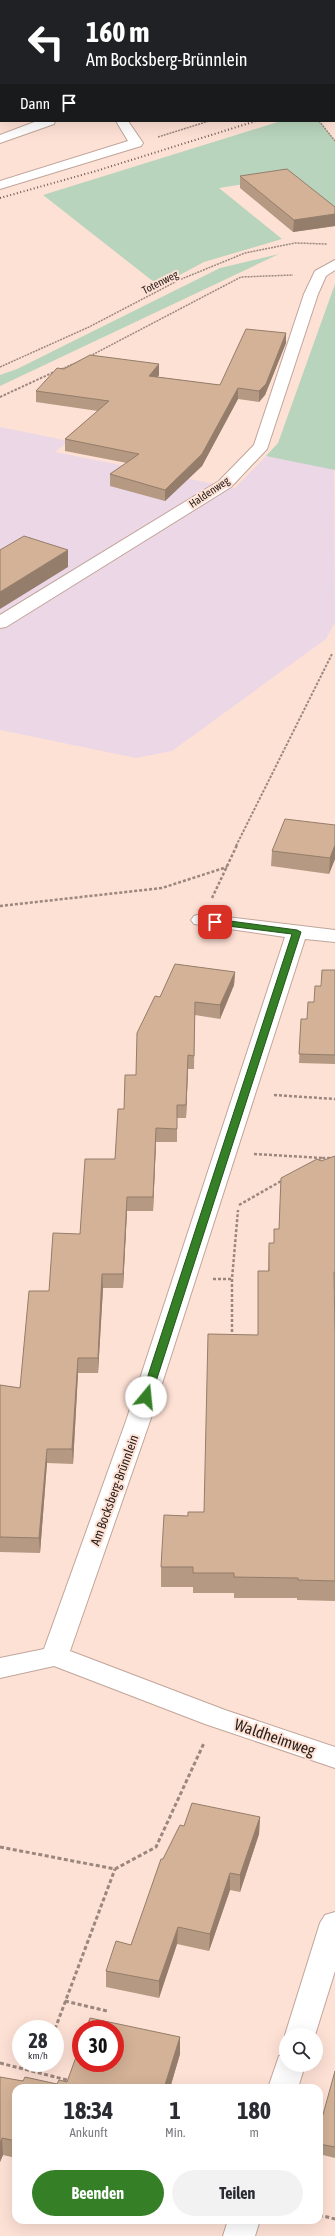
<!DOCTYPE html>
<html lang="de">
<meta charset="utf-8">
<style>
:root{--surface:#fff;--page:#f2f2f3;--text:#2b2b33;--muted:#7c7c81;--accent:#358027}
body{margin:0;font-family:"Asap Condensed",sans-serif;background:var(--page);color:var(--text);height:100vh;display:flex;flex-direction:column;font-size:15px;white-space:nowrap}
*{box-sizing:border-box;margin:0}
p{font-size:13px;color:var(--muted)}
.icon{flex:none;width:22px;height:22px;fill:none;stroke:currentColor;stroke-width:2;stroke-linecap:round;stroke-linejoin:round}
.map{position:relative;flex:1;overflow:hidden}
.sheet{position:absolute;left:12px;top:2084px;width:311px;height:140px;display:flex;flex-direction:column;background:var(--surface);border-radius:12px;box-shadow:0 4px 16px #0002}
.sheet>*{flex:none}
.guide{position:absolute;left:0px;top:0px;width:335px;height:122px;box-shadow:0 4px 16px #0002;background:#202124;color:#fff;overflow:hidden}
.buttons{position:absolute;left:279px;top:2028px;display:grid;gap:8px}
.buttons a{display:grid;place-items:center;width:44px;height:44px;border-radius:50%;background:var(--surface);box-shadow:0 4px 16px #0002;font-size:20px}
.speed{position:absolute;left:12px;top:2020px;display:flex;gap:8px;font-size:20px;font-weight:700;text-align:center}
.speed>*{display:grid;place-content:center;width:52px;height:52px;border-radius:50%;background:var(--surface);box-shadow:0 4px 16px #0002;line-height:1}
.speed small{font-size:10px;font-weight:400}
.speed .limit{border:6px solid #d22;background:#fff;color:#111}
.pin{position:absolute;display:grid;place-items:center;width:34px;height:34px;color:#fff;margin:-17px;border-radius:8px;box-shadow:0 2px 6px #0006}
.me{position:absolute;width:44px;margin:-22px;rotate:17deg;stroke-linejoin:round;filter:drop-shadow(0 0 3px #0008)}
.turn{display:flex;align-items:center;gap:14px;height:84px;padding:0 20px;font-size:18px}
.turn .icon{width:52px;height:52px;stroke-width:2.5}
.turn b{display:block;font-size:28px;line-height:34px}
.then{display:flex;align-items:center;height:38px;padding:0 20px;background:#0003;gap:8px;font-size:15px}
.eta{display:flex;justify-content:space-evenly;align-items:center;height:68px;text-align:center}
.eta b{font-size:24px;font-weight:700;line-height:28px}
.action{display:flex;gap:8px;margin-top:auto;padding:8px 20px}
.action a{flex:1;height:46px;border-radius:24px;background:var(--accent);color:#fff;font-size:16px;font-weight:700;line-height:46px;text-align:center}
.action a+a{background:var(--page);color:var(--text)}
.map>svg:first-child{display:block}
.industrial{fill:#ecd7e6}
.green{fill:#b8d4bc}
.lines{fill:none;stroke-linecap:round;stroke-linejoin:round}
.minor-casing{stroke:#c1a59a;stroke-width:2}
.major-casing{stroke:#c1a59a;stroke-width:2}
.path-far3{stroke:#9b877e;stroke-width:1.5;stroke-dasharray:2 1;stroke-linecap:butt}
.path-far2{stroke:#9b877e;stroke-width:2;stroke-dasharray:2.5 1.5;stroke-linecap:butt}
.path-far1{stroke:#9b877e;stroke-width:2.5;stroke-dasharray:3 2;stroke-linecap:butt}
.path{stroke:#9b877e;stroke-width:3;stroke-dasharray:4 2.5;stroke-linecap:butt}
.minor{fill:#fff;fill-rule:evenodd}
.major{fill:#fff;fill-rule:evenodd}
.rail{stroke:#695952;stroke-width:2;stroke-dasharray:1 2.5;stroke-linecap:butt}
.wall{fill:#b59982}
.shaded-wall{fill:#947d6a}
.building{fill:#d3b297;stroke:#947d6a}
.route{fill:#358027;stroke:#225319}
.labels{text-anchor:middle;stroke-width:4;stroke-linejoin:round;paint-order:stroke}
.far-street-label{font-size:11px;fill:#2c221d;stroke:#fee1d5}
.street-label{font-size:13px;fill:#2c221d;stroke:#fee1d5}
.near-street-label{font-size:16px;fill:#2c221d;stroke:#fee1d5}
</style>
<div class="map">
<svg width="335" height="2236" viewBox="0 0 335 2236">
<rect width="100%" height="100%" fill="#fee1d5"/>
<path class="industrial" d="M0,427L69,441L55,452L235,488L266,456L334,469L335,622L326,639L172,751L136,758L0,730Z"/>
<path class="green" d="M281,121H319L335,141V215L289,177L219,188L282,239L204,262L159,286L43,195Z
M279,254L0,386V375L17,369L220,268Z
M335,284V470L266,456L278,443Z"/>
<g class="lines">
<g class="minor-casing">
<path id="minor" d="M298,0H310L311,1H299Z
M0,40H1V48H0Z
M0,79H1V87H0Z
M0,112H1V120H0Z
M37,121H55L54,124L0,143V135Z
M116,121H128L143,143L141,146L0,189V181L128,141Z
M335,260V270L326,276L318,294L267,449L231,487L6,627L0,628V615L219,481L254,445L304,294L315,271Z
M201,914L335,930V942L305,939L150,1421L70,1651L225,1710L335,1747V1768L205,1724L54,1666L0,1678V1658L44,1649L126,1421L285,937L194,924L191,920L194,916Z
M335,1912V1971L315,2035H286V2037L285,2035L320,1923L325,1915Z
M286,2054V2065H305L298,2088H268L279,2056Z
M228,2220H260L255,2236H223Z"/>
</g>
<g class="major-casing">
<path id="major" d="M57,0H71L72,1H58Z
M334,99H335V107H334Z"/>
</g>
<path class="path-far3" d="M319,121L335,141
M158,137L209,121
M90,356L241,277L293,275
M0,367L89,327L179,280L245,253L295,243L327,244
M59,370L80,361"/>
<path class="path-far2" d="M0,397L54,372
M236,846L332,654"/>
<path class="path-far1" d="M212,898L237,845
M0,906L162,888L227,867
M274,1095L335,1099
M254,1154L323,1158
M318,1161L323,1158H335
M239,1205L283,1180
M213,1279H232
M232,1337V1279L238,1210"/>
<path class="path" d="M0,1847L115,1869L156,1847L204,1743
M65,2001L107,2011
M55,2029L115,1869
M0,2063L71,2081
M39,2072L42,2063
M319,2215L335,2219"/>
<use href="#minor" class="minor"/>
<use href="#major" class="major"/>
<path class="rail" d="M0,198L96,171L256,121"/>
</g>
<path class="wall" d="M203,0H271V1H203Z
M240,176L335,207V226L293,232L240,188Z
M286,333V343L265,395L259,402L238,399L202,466L165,501L110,486V474L127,463L65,451V439L98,411L36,402V391L64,369L159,364V375L158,377L220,385Z
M335,825V859L329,874L271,866L272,851Z
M335,970V1064L299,1063L301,1019H307L321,986Z
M235,972L234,985L220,1019L195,1015L194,1069H188L186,1118H177V1142H156L153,1211H127L123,1288H103L98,1373H78L73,1464L47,1463L40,1553L0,1552V1385L20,1388L49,1291L80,1234L115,1159L124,1109L136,1075L160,997Z
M335,1156V1291H334L335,1336V1601L297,1600V1598H234V1593H193V1587H161V1567L188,1516L204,1512L258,1335V1271H268L269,1243H274V1229H279L321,1161Z
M260,1817L259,1834L240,1892L230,1890L209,1951L177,1944L159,1998L106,1987V1971L131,1945L163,1859L184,1826Z
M180,2037V2054L170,2088H16V2158L3,2155L0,2162V2077L23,2081L57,2084L67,2082Z
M335,2071V2158L319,2154V2129Z"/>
<path class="shaded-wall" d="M335,214V226L293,232L294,220Z
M286,333V343L265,395L259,402V391Z
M159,364V375L149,387V376Z
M238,388V399L202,466L165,501V490Z
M68,550V567L0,609V592Z
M335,845V859L329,874L330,858Z
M235,972L234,985L220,1019V1005Z
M188,1055V1069L186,1118V1105Z
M156,1128V1142L153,1211V1197Z
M127,1197V1211L123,1288V1274Z
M102,1274L103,1288L98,1373V1358Z
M78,1358V1373L73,1464L72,1449Z
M47,1449V1463L40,1553L39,1538Z
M260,1817L259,1834L240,1892V1875Z
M230,1873V1890L209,1951L210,1934Z
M178,1927L177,1944L159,1998V1981Z
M180,2037V2054L170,2088H164Z
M2,2138L3,2155L0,2162V2143Z"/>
<path class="building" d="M211,0H271V1H211Z
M287,169L335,207V214L294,220L240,176Z
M246,329L286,333L266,384L259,391L238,388L202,454L165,490L110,474L139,454L65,439L109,401L36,391L57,368L64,369L90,355L159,364L149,376L220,385Z
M24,536L68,550L0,592V550Z
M285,819L335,825V845L330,858L272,851Z
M175,964L235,972L220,1005L195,1002L194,1056L188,1055L186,1105H177V1129L156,1128L153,1197H127L123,1274H102L98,1358H78L72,1449H47L39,1538L0,1537V1385L20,1388L29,1291H49L53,1233L80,1234L85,1159H115L118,1109H124L125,1075H136L137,1033L155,996L160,997Z
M322,970H335V1055L299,1054L301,1019H307L308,1002H314L315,986H321Z
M335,1156V1272H334L335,1336V1581L298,1580V1578L234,1577V1573H193V1567H161L164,1515L188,1516V1512H204L208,1334L258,1335V1271H269V1243H274V1229H279L281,1178L317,1159L321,1161Z
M192,1803L260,1817L240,1875L230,1873L210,1934L178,1927L159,1981L106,1971L116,1941L131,1945L161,1859H163L180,1825L184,1826Z
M90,2018L180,2037L164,2088H16V2141L2,2138L0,2143V2077L23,2081L25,2077L57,2084L59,2080L67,2082L81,2043V2063H115V2029H86Z
M335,2071V2147L319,2144V2129Z"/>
<path class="route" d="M215,919L297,930L301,932L151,1397L146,1400L141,1397L292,934L212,924L211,922Z"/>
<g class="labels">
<g class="far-street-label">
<text transform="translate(160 282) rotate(-27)" y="4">Totenweg</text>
<text transform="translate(209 492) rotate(-34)" y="4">Haldenweg</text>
</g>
<g class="street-label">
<text transform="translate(114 1490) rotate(-70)" y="5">Am Bocksberg-Brünnlein</text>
</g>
<g class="near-street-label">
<text transform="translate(275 1737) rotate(19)" y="6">Waldheimweg</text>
</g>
</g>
</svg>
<div class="buttons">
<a><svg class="icon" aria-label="search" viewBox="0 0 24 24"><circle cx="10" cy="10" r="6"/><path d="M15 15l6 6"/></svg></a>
</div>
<div class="speed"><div>28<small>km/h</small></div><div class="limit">30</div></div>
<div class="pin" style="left:215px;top:922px;background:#d93025"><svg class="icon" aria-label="arrive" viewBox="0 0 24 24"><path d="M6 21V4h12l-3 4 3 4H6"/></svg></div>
<svg class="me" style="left:146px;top:1397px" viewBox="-20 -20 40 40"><circle r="19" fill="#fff"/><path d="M0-13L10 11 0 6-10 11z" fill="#358027"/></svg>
<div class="guide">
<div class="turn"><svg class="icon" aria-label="left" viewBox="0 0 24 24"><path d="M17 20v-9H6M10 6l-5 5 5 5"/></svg><div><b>160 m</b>Am Bocksberg-Brünnlein</div></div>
<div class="then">Dann<svg class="icon" aria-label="arrive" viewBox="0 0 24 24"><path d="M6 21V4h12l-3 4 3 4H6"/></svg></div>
</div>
<section class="sheet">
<div class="eta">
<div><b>18:34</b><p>Ankunft</p></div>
<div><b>1</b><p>Min.</p></div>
<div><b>180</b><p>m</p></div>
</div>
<div class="action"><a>Beenden</a><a>Teilen</a></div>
</section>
</div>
